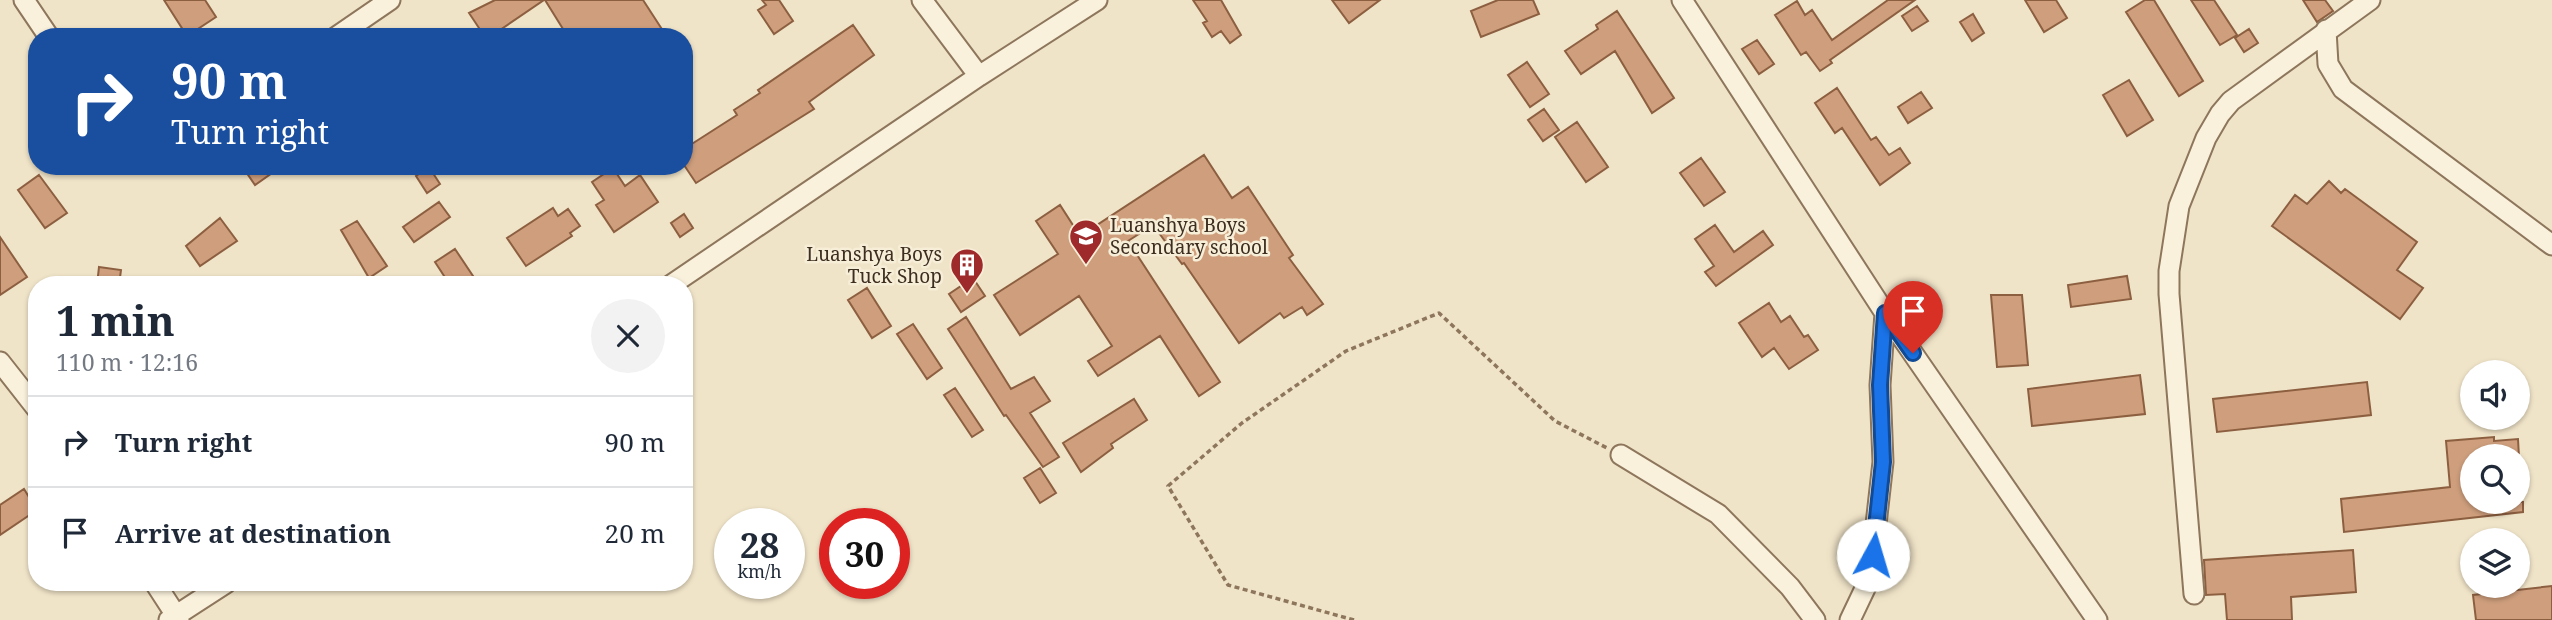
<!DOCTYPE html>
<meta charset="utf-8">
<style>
:root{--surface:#fff;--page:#f2f2f3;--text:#1f2937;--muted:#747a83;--line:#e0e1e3}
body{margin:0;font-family:"Noto Serif",serif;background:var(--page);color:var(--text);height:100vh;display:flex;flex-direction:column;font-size:26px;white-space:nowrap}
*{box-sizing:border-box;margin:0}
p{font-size:23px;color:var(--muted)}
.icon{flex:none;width:38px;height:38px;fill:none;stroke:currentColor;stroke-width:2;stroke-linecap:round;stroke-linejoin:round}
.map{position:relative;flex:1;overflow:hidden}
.details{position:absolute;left:28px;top:276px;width:665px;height:315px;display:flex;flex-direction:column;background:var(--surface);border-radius:28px;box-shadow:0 2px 5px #0004}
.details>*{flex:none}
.guide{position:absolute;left:28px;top:28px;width:665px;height:147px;border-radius:28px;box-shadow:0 2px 5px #0004;background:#1a4fa0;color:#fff;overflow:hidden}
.fabs{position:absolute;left:2460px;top:360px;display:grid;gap:14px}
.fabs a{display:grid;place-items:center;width:70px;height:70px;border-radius:50%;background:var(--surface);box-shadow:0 2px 5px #0004;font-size:35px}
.speed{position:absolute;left:714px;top:508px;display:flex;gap:14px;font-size:35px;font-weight:700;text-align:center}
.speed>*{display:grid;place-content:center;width:91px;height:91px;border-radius:50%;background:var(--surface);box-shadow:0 2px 5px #0004;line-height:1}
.speed small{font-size:18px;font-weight:400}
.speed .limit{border:10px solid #d22;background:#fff;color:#111}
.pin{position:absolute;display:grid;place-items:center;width:60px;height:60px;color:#fff;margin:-72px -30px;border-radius:50% 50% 50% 0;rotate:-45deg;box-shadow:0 0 7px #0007}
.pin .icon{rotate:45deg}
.me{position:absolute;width:77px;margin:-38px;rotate:6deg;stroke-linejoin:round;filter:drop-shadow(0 0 5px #0008)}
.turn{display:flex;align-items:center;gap:24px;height:147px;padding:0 28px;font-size:32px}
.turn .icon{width:91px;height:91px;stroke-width:2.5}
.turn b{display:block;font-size:49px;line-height:60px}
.round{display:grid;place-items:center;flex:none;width:74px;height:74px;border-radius:37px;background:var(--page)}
.overview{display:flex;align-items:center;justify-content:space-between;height:119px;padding:0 28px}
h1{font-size:42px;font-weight:700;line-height:52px}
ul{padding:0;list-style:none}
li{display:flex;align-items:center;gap:21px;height:91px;padding:0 28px;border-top:2px solid var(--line)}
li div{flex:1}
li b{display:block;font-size:26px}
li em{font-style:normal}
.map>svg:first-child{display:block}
.building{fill:#cf9f7d;stroke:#8d5f41;stroke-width:2}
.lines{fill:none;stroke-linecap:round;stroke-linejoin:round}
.minor-casing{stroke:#8d765c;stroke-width:23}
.path{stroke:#8d765c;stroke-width:3.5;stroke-dasharray:5 3.5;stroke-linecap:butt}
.minor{stroke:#faf1dc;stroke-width:19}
.route-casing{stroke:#114b97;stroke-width:18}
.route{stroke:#1a73e8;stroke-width:12}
.labels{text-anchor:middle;stroke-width:5;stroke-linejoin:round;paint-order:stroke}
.poi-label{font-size:19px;fill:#3d2e20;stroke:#f7eed8;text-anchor:start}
</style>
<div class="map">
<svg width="2552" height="620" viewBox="0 0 2552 620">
<rect width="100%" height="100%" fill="#f0e4c8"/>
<path class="building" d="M164,0H205L216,17L187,36Z
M495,0H544L500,30L505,37H485L469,13Z
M545,0H643L667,37H568Z
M762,0H779L793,21L774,34L758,10L766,5Z
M1193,0H1221L1241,35L1230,43L1221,31L1212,37L1203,23L1207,21Z
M1332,0H1380L1349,23Z
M1498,0H1533L1539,14L1481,37L1471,11Z
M1888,0H1915L1830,60L1832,63L1820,71L1806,52L1801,55L1775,15L1797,1L1805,15L1812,10L1832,40Z
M2025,0H2056L2067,18L2044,32Z
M2145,0H2154L2203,81L2179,96L2126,12Z
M2191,0H2214L2237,35L2220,45Z
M2303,0H2325L2333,11L2317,22Z
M1917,6L1928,21L1912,31L1902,16Z
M1617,11L1674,98L1652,113L1615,51L1581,74L1565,51L1598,29L1596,25Z
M1973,14L1984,33L1972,41L1960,22Z
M853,25L874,55L809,102L814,109L696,183L684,165V149L737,115L734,110L760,93L758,90Z
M2249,29L2258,43L2244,52L2235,38Z
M1757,40L1774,64L1759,74L1742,49Z
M1527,62L1549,94L1530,107L1508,75Z
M2129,80L2153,120L2127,136L2103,95Z
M1837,88L1871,140L1876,137L1889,155L1900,148L1910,163L1880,185L1842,128L1835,133L1815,103Z
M1921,92L1932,108L1908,123L1898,107Z
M1544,109L1559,130L1543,141L1528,120Z
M1577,122L1608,167L1586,182L1555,137Z
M1204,155L1232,198L1248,187L1293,255L1289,258L1323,304L1307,315L1302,307L1284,318L1280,313L1239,343L1184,263L1182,264L1153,225L1128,241L1220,382L1199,396L1160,336L1098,376L1088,361L1112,346L1079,296L1020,335L994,295L1058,254L1036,221L1060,205L1080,236Z
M1701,158L1725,192L1704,206L1680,173Z
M242,166H282L255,185Z
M429,167L440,184L427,193L416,176Z
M613,168L625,186L640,175L658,202L614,232L596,205L604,200L592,182Z
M39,175L67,213L45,228L18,190Z
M2329,181L2341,193L2345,189L2417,242L2397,270L2423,288L2400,319L2272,226L2295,195L2307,204Z
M439,202L450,217L414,242L403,227Z
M553,208L558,216L568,209L580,226L570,233L572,236L526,266L507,238Z
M684,214L693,228L680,237L671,223Z
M220,218L237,241L200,266L186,246Z
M357,221L387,266L369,278L341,230Z
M1715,225L1734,252L1763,231L1773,245L1716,286L1705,272L1714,266L1695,239Z
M0,237L27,277L0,295Z
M455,249L479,285H450L435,262Z
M99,267L121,270L119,285H97Z
M2127,276L2131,299L2071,307L2068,285Z
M973,278L985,296L961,312L949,294Z
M867,288L891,326L872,338L848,300Z
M1991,295H2022L2028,365L1997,367Z
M1769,303L1781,322L1790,316L1804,337L1808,335L1818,350L1789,369L1774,348L1762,357L1739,323Z
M966,317L1011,389L1034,377L1050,401L1030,413L1059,457L1043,467L1006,415L1004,416L948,329Z
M913,324L942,368L927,379L897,334Z
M2140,375L2145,414L2032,426L2028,389Z
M2367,382L2371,415L2217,432L2213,399Z
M955,388L983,430L972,437L944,395Z
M1134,399L1147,420L1111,444L1113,448L1081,472L1063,443Z
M2494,437V441L2518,439L2519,457H2473V502H2523V512L2344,532L2341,499L2450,487L2446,441Z
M1040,468L1056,493L1040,503L1024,478Z
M24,489L37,510L0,535V505Z
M2353,550L2356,592L2291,597L2292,620H2227L2225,594L2206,595L2204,560Z
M2552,586V620H2476L2473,595Z"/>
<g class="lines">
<g class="minor-casing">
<path id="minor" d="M24,0L49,37
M922,0L979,76
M1682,0L1885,313L2097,620
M2326,30L2328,64L2343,89L2552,245
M336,37L390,0
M671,285L979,76L1097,0
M0,362L37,409
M1621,455L1718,514L1790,587L1815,620
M155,583L179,620
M2194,594L2169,294V271L2179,206L2206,138L2220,114L2231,101L2370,0
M169,620L226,583
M1850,620L1870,578L1883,462L1880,385L1885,313"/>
</g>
<path class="path" d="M1354,620L1228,585L1168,486L1242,423L1346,351L1439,313L1555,421L1607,448"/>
<use href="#minor" class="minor"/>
</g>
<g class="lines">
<g class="route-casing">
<path id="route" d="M1873,555L1883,462L1880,385L1885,313L1913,353"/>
</g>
<use href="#route" class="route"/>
</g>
<defs>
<g id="school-pin" transform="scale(1.75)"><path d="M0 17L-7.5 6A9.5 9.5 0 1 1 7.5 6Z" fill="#9e2a2b" stroke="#f7eed8"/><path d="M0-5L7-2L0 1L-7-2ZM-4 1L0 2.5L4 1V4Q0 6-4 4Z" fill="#fff"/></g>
<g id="building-pin" transform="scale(1.75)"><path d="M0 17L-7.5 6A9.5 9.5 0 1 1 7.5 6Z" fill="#9e2a2b" stroke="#f7eed8"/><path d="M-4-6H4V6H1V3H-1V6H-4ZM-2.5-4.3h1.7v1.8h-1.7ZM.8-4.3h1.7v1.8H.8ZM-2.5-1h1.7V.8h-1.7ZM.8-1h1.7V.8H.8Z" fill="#fff"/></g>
</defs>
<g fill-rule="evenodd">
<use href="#school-pin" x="1086" y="236"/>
<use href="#building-pin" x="967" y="265"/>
</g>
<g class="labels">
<g class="poi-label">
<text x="1110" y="232">Luanshya Boys<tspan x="1110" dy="22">Secondary school</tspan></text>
<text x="942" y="261" text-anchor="end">Luanshya Boys<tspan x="942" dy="22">Tuck Shop</tspan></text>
</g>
</g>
</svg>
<div class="fabs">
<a><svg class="icon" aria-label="sound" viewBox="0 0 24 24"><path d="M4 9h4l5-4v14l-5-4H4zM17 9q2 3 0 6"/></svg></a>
<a><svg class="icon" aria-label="search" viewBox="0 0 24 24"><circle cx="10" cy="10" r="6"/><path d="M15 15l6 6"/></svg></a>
<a><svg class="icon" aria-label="layers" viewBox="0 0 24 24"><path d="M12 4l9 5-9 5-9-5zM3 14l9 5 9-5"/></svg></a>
</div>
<div class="speed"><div>28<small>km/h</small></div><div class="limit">30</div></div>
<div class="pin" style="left:1913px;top:353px;background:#d93025"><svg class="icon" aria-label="arrive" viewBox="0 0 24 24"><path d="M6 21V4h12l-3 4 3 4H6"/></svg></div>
<svg class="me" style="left:1873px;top:555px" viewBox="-20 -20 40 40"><circle r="19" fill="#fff"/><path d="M0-13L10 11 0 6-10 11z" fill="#1a73e8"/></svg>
<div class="guide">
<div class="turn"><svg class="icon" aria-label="right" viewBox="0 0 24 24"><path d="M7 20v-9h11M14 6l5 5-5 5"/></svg><div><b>90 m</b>Turn right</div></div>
</div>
<section class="details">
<div class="overview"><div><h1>1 min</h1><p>110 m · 12:16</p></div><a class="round"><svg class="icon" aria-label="close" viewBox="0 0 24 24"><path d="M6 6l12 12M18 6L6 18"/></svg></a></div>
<ul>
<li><svg class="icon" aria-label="right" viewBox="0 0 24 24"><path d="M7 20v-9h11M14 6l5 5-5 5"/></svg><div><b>Turn right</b></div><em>90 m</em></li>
<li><svg class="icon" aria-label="arrive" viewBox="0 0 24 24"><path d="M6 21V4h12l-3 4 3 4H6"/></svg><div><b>Arrive at destination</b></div><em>20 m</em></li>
</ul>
</section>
</div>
